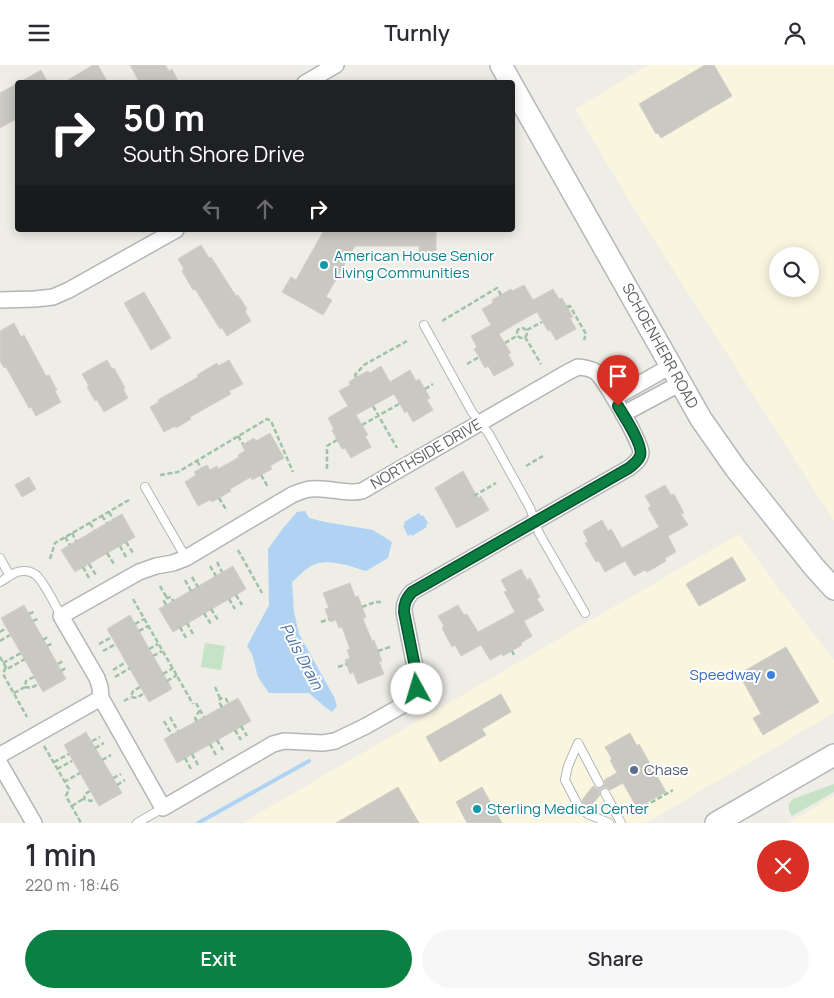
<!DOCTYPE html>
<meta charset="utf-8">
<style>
:root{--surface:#fff;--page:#f7f7f7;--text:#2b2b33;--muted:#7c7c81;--accent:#0b8043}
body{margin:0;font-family:Manrope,sans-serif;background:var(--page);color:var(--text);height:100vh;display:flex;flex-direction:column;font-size:19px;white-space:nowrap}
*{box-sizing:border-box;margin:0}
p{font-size:16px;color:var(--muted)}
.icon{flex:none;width:28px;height:28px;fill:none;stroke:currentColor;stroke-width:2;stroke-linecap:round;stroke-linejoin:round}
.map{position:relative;height:758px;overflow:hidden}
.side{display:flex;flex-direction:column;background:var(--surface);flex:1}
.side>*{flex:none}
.top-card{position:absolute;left:15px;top:15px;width:500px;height:152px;border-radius:5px;box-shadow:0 2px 12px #0003;background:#202124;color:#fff;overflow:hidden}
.buttons{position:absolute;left:769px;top:182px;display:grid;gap:10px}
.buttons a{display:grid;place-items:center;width:50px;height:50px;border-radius:50%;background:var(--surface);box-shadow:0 2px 12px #0003;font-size:25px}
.pin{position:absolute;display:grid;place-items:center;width:42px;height:42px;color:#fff;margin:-51px -21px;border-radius:50% 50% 50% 0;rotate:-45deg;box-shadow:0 0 5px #0007}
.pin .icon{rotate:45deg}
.me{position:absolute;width:55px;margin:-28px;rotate:354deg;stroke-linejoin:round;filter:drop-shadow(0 0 4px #0008)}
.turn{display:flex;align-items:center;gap:18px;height:105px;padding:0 25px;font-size:22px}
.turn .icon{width:65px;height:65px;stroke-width:2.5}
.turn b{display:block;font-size:35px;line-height:42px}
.lanes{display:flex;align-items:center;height:48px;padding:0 25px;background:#0003;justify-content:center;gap:25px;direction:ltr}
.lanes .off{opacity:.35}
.round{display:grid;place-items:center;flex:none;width:52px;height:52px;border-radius:26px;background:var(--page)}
.headline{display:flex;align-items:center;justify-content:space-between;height:85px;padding:0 25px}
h1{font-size:30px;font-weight:600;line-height:38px}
.button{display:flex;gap:10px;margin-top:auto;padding:10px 25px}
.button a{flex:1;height:58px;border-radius:30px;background:var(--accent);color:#fff;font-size:20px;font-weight:600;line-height:58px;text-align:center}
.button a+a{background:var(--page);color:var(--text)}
header{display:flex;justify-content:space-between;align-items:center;height:65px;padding:0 25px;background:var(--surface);font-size:22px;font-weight:600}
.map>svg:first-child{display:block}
.commercial{fill:#faf5df;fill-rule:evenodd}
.green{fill:#c6e2c7}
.water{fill:#b0d3f4}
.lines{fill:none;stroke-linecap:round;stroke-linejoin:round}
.stream{stroke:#b0d3f4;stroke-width:4}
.building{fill:#cac8c2;stroke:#d2cfc5}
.service-casing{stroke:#b3b5b9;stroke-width:10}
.minor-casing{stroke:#b3b5b9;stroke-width:18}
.secondary-casing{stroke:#b5b7bb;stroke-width:24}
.path{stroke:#a0c2ab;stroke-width:2.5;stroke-dasharray:5 2.5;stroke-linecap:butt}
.service{stroke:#fff;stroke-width:8}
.minor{stroke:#fff;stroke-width:15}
.secondary{stroke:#fff;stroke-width:21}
.route-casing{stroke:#07532c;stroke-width:12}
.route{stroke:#0b8043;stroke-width:9}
.culture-dot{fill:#0f9aa8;stroke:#fff;stroke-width:2}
.shop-dot{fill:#3f7fe0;stroke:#fff;stroke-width:2}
.service-dot{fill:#5c6f8a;stroke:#fff;stroke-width:2}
.labels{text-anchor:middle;stroke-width:4;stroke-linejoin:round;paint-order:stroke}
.culture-label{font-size:15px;fill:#0d838f;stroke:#fff;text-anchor:start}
.street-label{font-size:15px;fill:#5e6064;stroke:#fff}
.shop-label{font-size:15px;fill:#366cbe;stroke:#fff;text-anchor:end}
.service-label{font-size:15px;fill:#4e5e75;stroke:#fff;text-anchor:start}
.water-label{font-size:16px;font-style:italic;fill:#4e73a5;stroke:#fff}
</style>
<header><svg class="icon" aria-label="menu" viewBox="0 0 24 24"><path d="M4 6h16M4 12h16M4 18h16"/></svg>Turnly<svg class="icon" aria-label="person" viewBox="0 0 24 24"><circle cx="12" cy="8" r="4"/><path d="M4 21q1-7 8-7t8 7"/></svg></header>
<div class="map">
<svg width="834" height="758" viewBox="0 0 834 758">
<rect width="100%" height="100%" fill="#eeede6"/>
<path class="commercial" d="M648,0H834V456L631,139L575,44ZM778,191H810V224H778Z
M739,469L780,525L834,595V648L646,758H242Z
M834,731V758H787Z"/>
<path class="green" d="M205,578L225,581L221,605L201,602Z
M834,719V727L792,751C788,745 787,739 793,734Z"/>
<path class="water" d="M305,446L309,453L325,457L373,465L392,477L388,493L366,506C350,501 327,492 311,501C304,505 298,512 292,517L294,547L299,569L334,632L337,641L332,647L325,642L309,628H269L258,612L252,589L247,581L269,540L268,484L284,462L297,447Z
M419,448L421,451L423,450L428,458L426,460L427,462L412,471L411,469L408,471L403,461L405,459L404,457Z"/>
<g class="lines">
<path class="stream" d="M198,758L309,696"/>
</g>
<path class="building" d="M93,0H98L108,18H63Z
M130,0H165L169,6L172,4L179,18H140Z
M705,0H714L732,31L661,73L658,68L656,69L639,39Z
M41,5L48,18H19Z
M18,18V53L0,63V28Z
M324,165H436V188H419V181H355L326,232L332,235L323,250L282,227L291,212L296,215Z
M201,180L209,193L211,192L236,231L238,230L247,244L245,246L251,256L227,271L222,263L220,264L195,224L193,225L182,206L184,204L178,194Z
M524,220L533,235L553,224L559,234L562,233L573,252L570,253L576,264L556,275L550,265L548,266L537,247L517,258L499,269L511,288L508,289L514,300L494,311L488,301L485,303L479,292L474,284L477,282L471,271L491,260L482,244L493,238L492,235L511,224L512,226Z
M144,227L171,273L151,285L124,238Z
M14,258L21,272L24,270L46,311L49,310L57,325L55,326L61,337L36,351L31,342L29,343L6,302L4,303L0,296V266Z
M107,295L112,304L114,303L125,323L123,324L128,333L104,347L97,335L95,336L87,322L89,321L82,309Z
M229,295L243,319L229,326L231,329L190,352L191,354L176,363L175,361L164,367L150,342L159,337L158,335L198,312L197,310L217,298L218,301Z
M381,301L390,317L410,305L416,316L419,314L425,324L430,333L427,335L433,345L413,357L407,346L405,348L394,329L356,350L368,370L365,371L371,382L351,393L345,383L342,384L337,375L332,365L334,364L328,353L348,341L339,326L350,320L349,317L356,312L368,306L370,308Z
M270,368L284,393L270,401L272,404L252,415L251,412L230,424L231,426L212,437L210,435L198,441L185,417L196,410L194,407L207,400L210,405L217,401L218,404L229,398L239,392L238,390L245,386L242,380L254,373L256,376Z
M463,406L478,433L481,431L489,445L457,463L435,423Z
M29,412L36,424L22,432L15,420Z
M665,420L671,430L674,429L684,448L681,449L688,460L668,471L676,487L665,493L666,496L656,502L647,507L645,505L634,511L625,496L605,507L599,496L596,497L585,478L588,477L583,466L602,455L608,466L611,464L622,483L659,462L648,443L651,441L645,431Z
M122,449L135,472L75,507L61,485Z
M732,492L746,515L699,541L686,519Z
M233,501L246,524L173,567L159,544Z
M521,504L527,515L530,513L540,532L537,534L544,545L524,556L532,571L521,578L522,580L503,591L501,589L490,595L481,580L461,591L455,580L452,582L442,563L444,561L438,551L458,540L464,550L467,549L478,567L515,547L504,527L507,526L501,515Z
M350,518L355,532L358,531L362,542L366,552L363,554L372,576L374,575L382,596L379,597L384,609L358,619L353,607L350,609L345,595L350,593L347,585L350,584L342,562L339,563L336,555L330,557L325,544L329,543L323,528Z
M24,540L66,614L43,627L1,553Z
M130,550L172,624L149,637L107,564Z
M786,582L819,637L763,670L753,653L761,649L739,609Z
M501,629L511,647L482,664L486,670L440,697L426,672Z
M238,633L251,656L177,698L164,674Z
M86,667L122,728L99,741L64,680Z
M630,668L637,681L639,679L666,727L637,743L623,718L610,725L606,722L602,723L599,727L600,730L589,743L583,738L582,735L593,721L598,724L602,723L605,719L604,715L617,708L610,695L612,694L605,682Z
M398,722L419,758H336L369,739Z
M482,722L502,758H467L456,737Z"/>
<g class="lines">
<g class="service-casing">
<path id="service" d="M424,260L472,347L489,369L530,443L539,468L585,548
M145,422L186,493
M0,493L10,511
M0,517C6,514 11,509 17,507C24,505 31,506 36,510C45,518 55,540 61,551
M578,678L568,701L565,715L579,742L588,749L609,758
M578,678L599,718
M605,728L621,758
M137,758L163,743"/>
</g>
<g class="minor-casing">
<path id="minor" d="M305,18L336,0
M0,235L35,234L53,232L69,225L176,165
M578,302C585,303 590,303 596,307C605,315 641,377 641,388C640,395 634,399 629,403L412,527C406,534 404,538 404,547L418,617L417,625L413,632L403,640L366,661L335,676L323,678L284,676L273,679L163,743L101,633L100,622L97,613L61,551L139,507L156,501L173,498L186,493L292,430C299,427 305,424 312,424C329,422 345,430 362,426L568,307Z
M614,333L671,301
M623,349L681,318
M0,690L101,633
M0,699L34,758"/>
</g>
<g class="secondary-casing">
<path id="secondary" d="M501,0L511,18
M512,20L701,354L736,404L814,502L834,524
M716,758L834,690"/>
</g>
<path class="path" d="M567,242L570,241L586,269L584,275
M442,256L497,223L501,230
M517 268a5 5 0 1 1 10 0a5 5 0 1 1-10 0Z
M527,265L542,257
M525,272L541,299
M505,278L518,270
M467,299L479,292
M356,312L355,310L364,300L407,276
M425,324L433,319
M373,341L397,383
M362,360L399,339
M238,371L243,379
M197,396L201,403
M526,401L543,391
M327,404V381L337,375
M160,410L178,407L267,354L271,356L293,407
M261,410L268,422
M474,431L496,418
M219,433L227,446
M109,447L113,454
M102,451L107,458
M90,458L94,465
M72,468L76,476
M65,472L70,480
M126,477L133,488
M120,481L126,492
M238,485L262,528
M107,488L114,499
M50,494L55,478L129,435
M217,497L222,507
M89,499L96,510
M210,501L216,511
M83,502L89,513
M192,512L198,522
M185,515L191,526
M160,521L167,533
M236,530L242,540
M133,534L193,639
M229,534L235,544
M166,540L164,536L167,533L171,532L173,536
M362,542L375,537H383
M211,544L218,555
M204,548L211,559
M29,549L35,546
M33,556L39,553
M321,557L329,554
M187,558L193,569
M135,559L144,554
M180,562L186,573
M139,566L148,561
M0,567L6,563
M43,575L49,571
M0,576L10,570
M99,579L112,572
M47,581L53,578
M149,584L158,579
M103,586L116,579
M378,586L390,582
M512,586L514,590
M153,591L162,586
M0,592L7,604L25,594
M3,598L21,588
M58,599L63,596
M338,602L347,599
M6,603L5,604L3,609L27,652
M113,605L126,597
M61,606L67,602
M163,609L173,603
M34,612L26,616L25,622L31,623L38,619
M115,612L130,603
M167,616L177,610
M140,622L133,626L131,632L137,633L144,628
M215,622L220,633
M14,628L25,622
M124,636L131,632
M196,638L204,652
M222,642L219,637L220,633L226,634L228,638
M170,652L178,666
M164,656L172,670
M197,656L195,653L200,645
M241,661L247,671
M235,665L241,675
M217,675L223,685
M92,676L100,672
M210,679L216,690
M44,681L69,724L66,731L81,758
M95,683L104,678
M192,689L198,700
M185,693L191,704
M102,695L111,690
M54,697L69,689
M652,702L658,698
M57,704L72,696
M113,713L121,709
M64,717L80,708
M117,720L125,715
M90,726L85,729L84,734L91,736L95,734
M72,741L83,734
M638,745L673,725"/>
<use href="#service" class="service"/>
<use href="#minor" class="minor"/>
<use href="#secondary" class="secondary"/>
</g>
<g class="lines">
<g class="route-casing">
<path id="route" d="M417,624L418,617L404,547C404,538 406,534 412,527L629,403C633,400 638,396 640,391C644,381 624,351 618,341"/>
</g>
<use href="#route" class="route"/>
</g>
<g class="culture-dot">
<circle cx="324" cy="200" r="5"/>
<circle cx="477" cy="744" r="5"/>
</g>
<circle class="shop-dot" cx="771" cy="610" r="5"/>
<circle class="service-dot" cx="634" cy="705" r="5"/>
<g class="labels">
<g class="culture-label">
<text x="334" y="196">American House Senior<tspan x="334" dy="17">Living Communities</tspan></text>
<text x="487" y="749">Sterling Medical Center</text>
</g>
<g class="street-label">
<text transform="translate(660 281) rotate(61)" y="5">SCHOENHERR ROAD</text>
<text transform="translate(426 389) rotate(-30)" y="5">NORTHSIDE DRIVE</text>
</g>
<g class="shop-label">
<text x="761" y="615">Speedway</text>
</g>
<g class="service-label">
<text x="644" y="710">Chase</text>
</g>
<g class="water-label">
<text transform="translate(302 591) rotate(62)" y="6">Puls Drain</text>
</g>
</g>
</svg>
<div class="buttons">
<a><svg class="icon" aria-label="search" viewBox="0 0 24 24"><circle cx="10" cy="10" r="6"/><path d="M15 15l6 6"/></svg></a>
</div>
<div class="pin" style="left:618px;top:341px;background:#d93025"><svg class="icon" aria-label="arrive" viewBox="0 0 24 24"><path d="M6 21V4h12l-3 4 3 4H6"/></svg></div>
<svg class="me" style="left:417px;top:624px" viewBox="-20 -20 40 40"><circle r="19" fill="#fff"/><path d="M0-13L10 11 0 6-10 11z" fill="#0b8043"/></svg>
<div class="top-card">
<div class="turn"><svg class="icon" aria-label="right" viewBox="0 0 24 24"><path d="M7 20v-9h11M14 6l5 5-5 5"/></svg><div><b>50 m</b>South Shore Drive</div></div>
<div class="lanes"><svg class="icon off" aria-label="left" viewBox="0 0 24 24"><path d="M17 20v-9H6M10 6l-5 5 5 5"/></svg><svg class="icon off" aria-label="ahead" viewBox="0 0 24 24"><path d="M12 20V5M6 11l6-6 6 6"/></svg><svg class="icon" aria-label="right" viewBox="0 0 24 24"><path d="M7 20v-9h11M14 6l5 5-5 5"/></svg></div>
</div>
</div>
<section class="side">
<div class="headline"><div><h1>1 min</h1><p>220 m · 18:46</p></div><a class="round" style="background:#d93025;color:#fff"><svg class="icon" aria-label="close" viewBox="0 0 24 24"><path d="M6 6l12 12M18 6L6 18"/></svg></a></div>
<div class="button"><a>Exit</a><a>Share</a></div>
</section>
